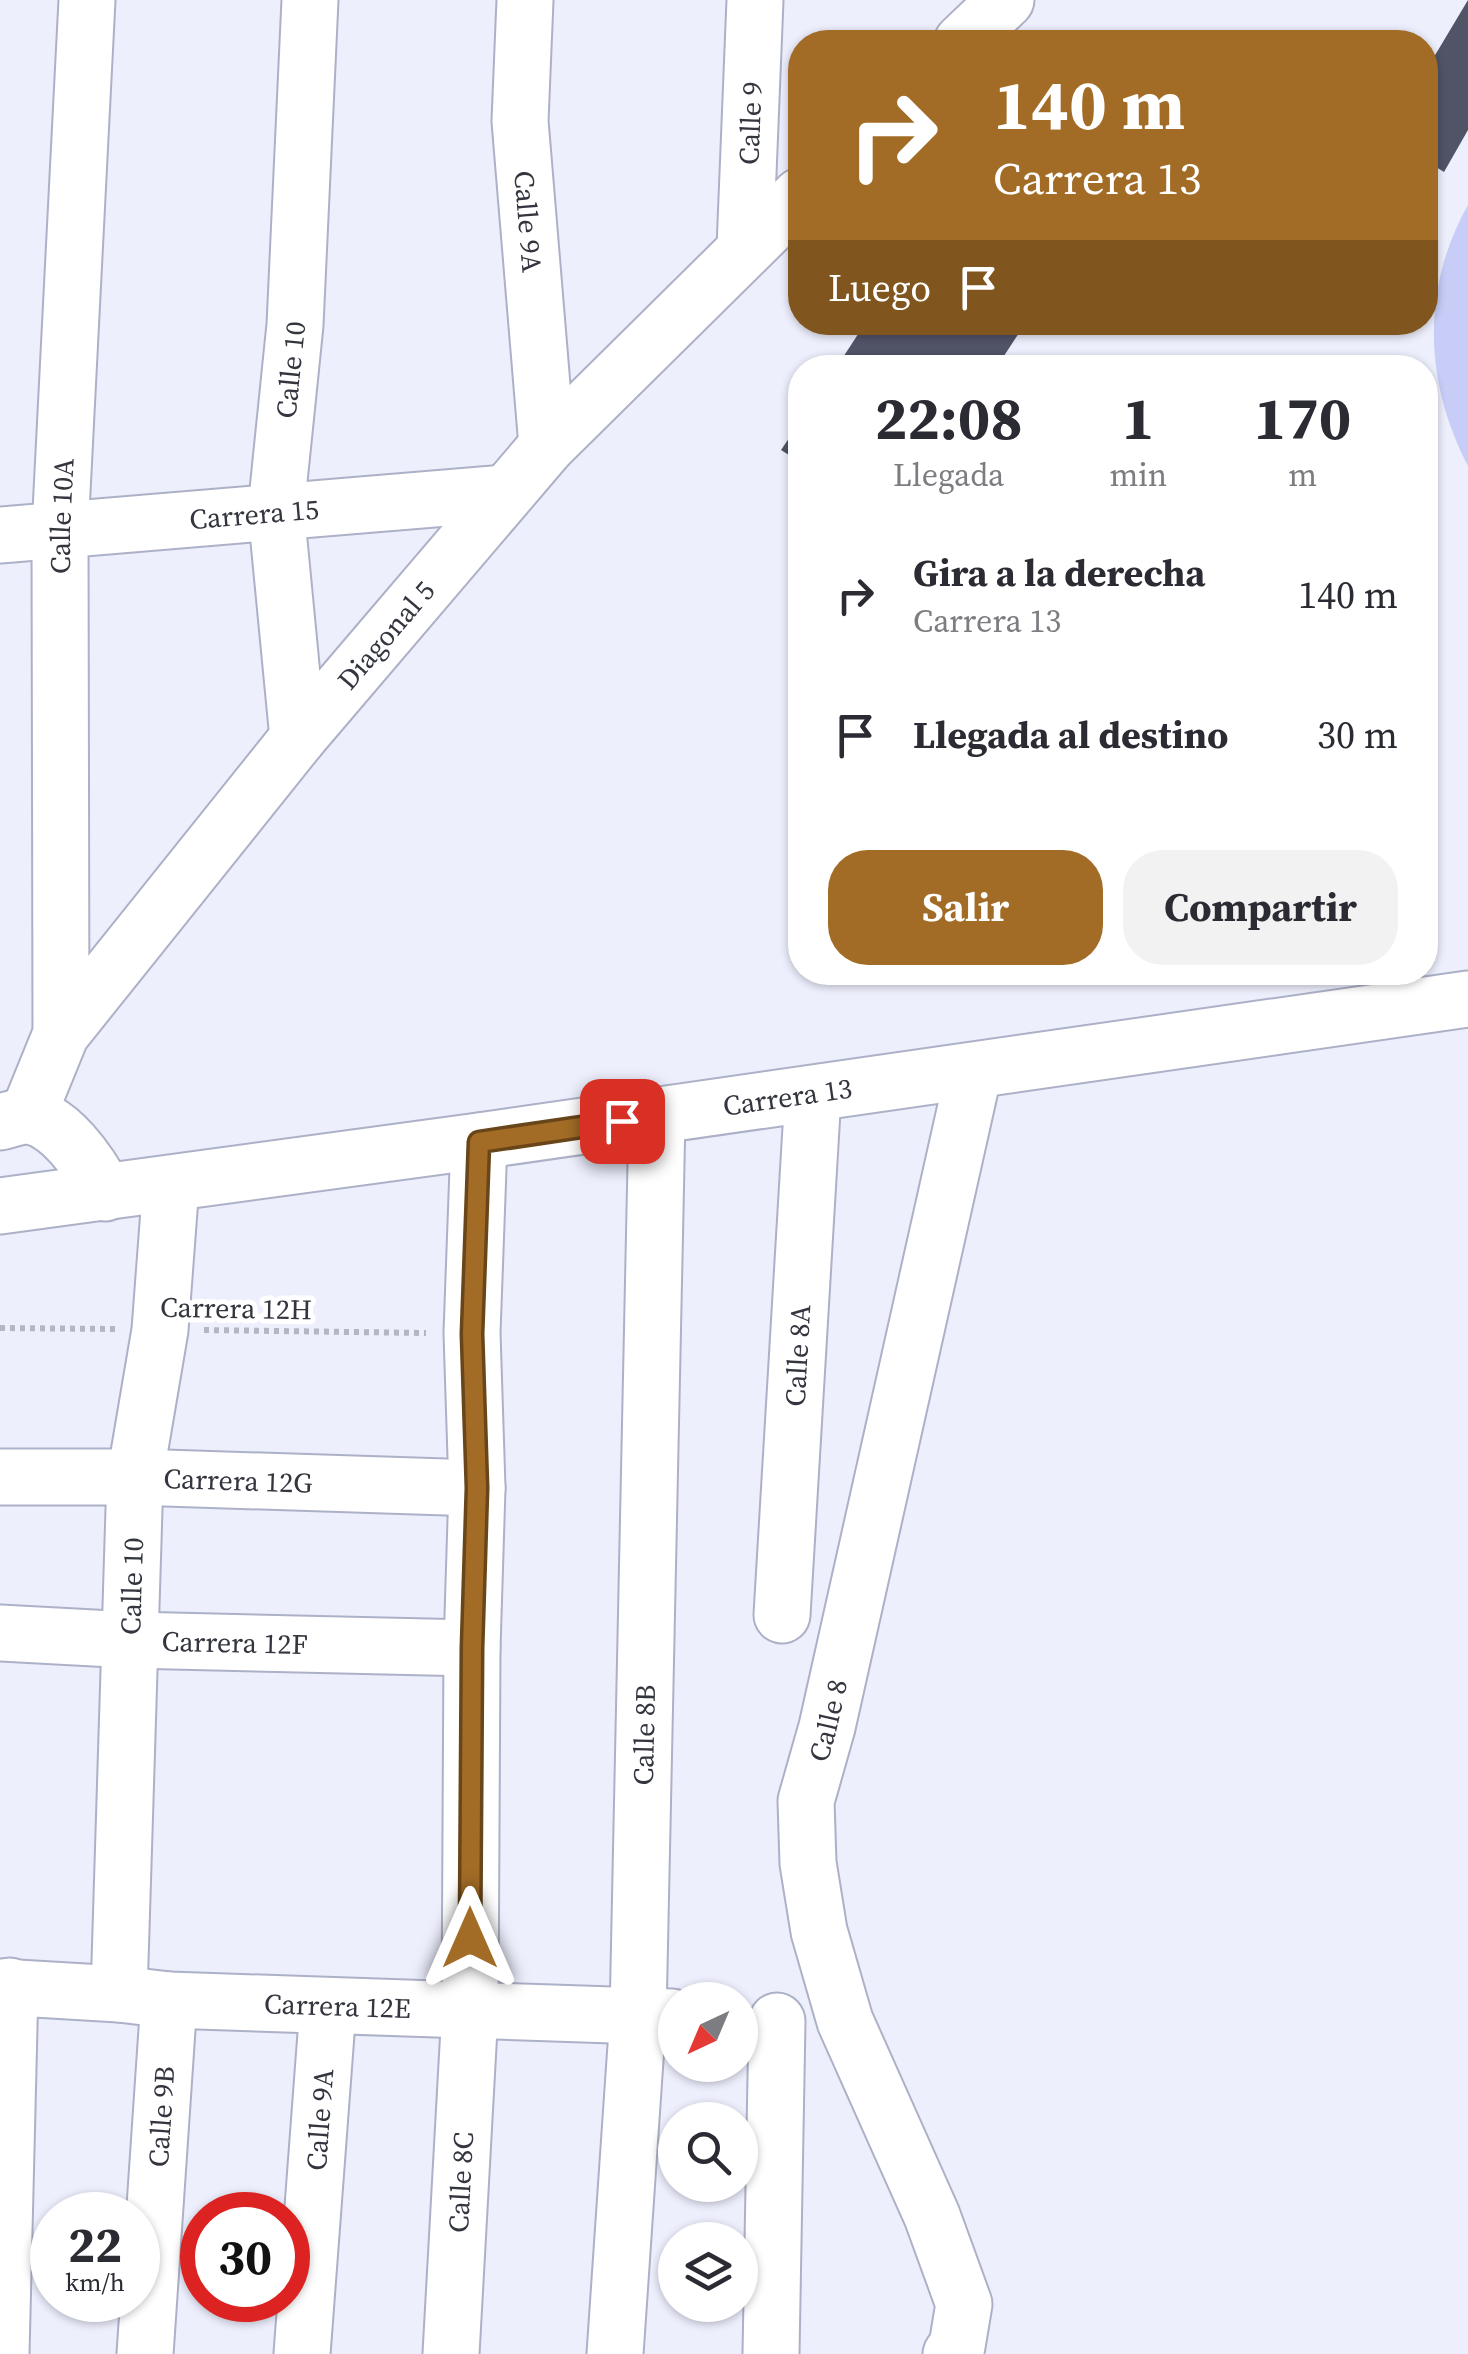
<!DOCTYPE html>
<html lang="es">
<style>
:root{--surface:#fff;--page:#f2f2f3;--text:#2b2b33;--muted:#7c7c81;--accent:#a26c26}
body{margin:0;font-family:"Source Serif 4",serif;background:var(--page);color:var(--text);height:100vh;display:flex;flex-direction:column;font-size:38px;white-space:nowrap}
*{box-sizing:border-box;margin:0}
p{font-size:32px;color:var(--muted)}
.icon{flex:none;width:55px;height:55px;fill:none;stroke:currentColor;stroke-width:2;stroke-linecap:round;stroke-linejoin:round}
.map{position:relative;flex:1;overflow:hidden}
.side{position:absolute;left:788px;top:355px;width:650px;height:630px;display:flex;flex-direction:column;background:var(--surface);border-radius:40px;box-shadow:0 2px 8px #0004}
.side>*{flex:none}
.hud{position:absolute;left:788px;top:30px;width:650px;height:305px;border-radius:40px;box-shadow:0 2px 8px #0004;background:#a26c26;color:#fff;overflow:hidden}
.needle{width:65px;rotate:224deg}
.buttons{position:absolute;left:658px;top:1982px;display:grid;gap:20px}
.buttons a{display:grid;place-items:center;width:100px;height:100px;border-radius:50%;background:var(--surface);box-shadow:0 2px 8px #0004;font-size:50px}
.speed{position:absolute;left:30px;top:2192px;display:flex;gap:20px;font-size:50px;font-weight:700;text-align:center}
.speed>*{display:grid;place-content:center;width:130px;height:130px;border-radius:50%;background:var(--surface);box-shadow:0 2px 8px #0004;line-height:1}
.speed small{font-size:25px;font-weight:400}
.speed .limit{border:15px solid #d22;background:#fff;color:#111}
.pin{position:absolute;display:grid;place-items:center;width:85px;height:85px;color:#fff;margin:-42px;border-radius:20px;box-shadow:0 5px 15px #0006}
.me{position:absolute;width:110px;margin:-55px;rotate:0deg;stroke-linejoin:round;filter:drop-shadow(0 0 8px #0008)}
.turn{display:flex;align-items:center;gap:35px;height:210px;padding:0 40px;font-size:45px}
.turn .icon{width:130px;height:130px;stroke-width:2.5}
.turn b{display:block;font-size:70px;line-height:85px}
.then{display:flex;align-items:center;height:95px;padding:0 40px;background:#0003;gap:20px;font-size:38px}
.eta{display:flex;justify-content:space-evenly;align-items:center;height:170px;text-align:center}
.eta b{font-size:60px;font-weight:700;line-height:70px}
.button{display:flex;gap:20px;margin-top:auto;padding:20px 40px}
.button a{flex:1;height:115px;border-radius:40px;background:var(--accent);color:#fff;font-size:40px;font-weight:700;line-height:115px;text-align:center}
.button a+a{background:var(--page);color:var(--text)}
ul{padding:0;list-style:none}
li{display:flex;align-items:center;gap:30px;height:140px;padding:0 40px}
li div{flex:1}
li b{display:block;font-size:38px}
li em{font-style:normal}
.map>svg:first-child{display:block}
.green{fill:#c7cdf7}
.building{fill:#515467}
.lines{fill:none;stroke-linecap:round;stroke-linejoin:round}
.minor-casing{stroke:#adb1c7;stroke-width:59}
.path{stroke:#b4b6c2;stroke-width:6;stroke-dasharray:5 5;stroke-linecap:butt}
.minor{stroke:#fff;stroke-width:55}
.route-casing{stroke:#694619;stroke-width:25}
.route{stroke:#a26c26;stroke-width:18}
.labels{text-anchor:middle;stroke-width:10;stroke-linejoin:round;paint-order:stroke}
.street-label{font-size:28px;fill:#34363f;stroke:#fff}
</style>
<div class="map">
<svg width="1468" height="2354" viewBox="0 0 1468 2354">
<rect width="100%" height="100%" fill="#edeffd"/>
<path class="green" d="M1468,205V466C1424,382 1421,288 1468,205Z"/>
<path class="building" d="M1468,0V130L1444,172L1425,160V72Z
M866,322H1009L1021,330L996,368H836Z
M800,422V462L781,450Z"/>
<g class="lines">
<g class="minor-casing">
<g id="minor">
<path id="s1" d="M525,0L520,121L547,446"/>
<path d="M962,42L1006,0"/>
<path id="s2" d="M745,248L755,0"/>
<path id="s3" d="M0,535L506,493"/>
<path id="s4" d="M298,738L276,510L295,325L310,0"/>
<path id="s5" d="M61,1034L60,531L87,0"/>
<path id="s6" d="M28,1115L61,1034L298,738L547,446L800,196"/>
<path d="M0,1122C8,1120 17,1117 24,1116C58,1115 92,1167 105,1193"/>
<path id="s7" d="M0,1206L479,1141L1468,999"/>
<path id="s8" d="M0,1477H135L477,1488"/>
<path id="s9" d="M782,1615L813,1094"/>
<path id="s10" d="M0,1633L131,1640L472,1648"/>
<path id="s11" d="M0,1987L119,1994L169,2000L672,2017"/>
<path id="s12" d="M119,1994L135,1477L160,1330L171,1184"/>
<path d="M1,2354L10,1986"/>
<path id="s13" d="M145,2354L169,2000"/>
<path id="s14" d="M302,2354L328,2007"/>
<path id="s15" d="M451,2354L470,2010L472,1648L477,1488L472,1333L479,1141"/>
<path id="s16" d="M615,2354L638,2016L657,1116"/>
<path d="M771,2354L777,2021"/>
<path id="s17" d="M951,2354L957,2346L964,2304L932,2216L845,2021L819,1931L808,1863L806,1801L827,1727L974,1071"/>
</g>
</g>
<path class="path" d="M0,1328L116,1329
M204,1330L426,1333"/>
<use href="#minor" class="minor"/>
</g>
<g class="lines">
<g class="route-casing">
<path id="route" d="M470,1938L472,1648L477,1488L472,1334L479,1142L622,1121"/>
</g>
<use href="#route" class="route"/>
</g>
<g class="labels">
<g class="street-label">
<text dy="10" stroke="none"><textPath href="#s2" startOffset="125">Calle 9</textPath></text>
<text dy="10" stroke="none"><textPath href="#s1" startOffset="222">Calle 9A</textPath></text>
<text dy="10" stroke="none"><textPath href="#s4" startOffset="370">Calle 10</textPath></text>
<text dy="10" stroke="none"><textPath href="#s3" startOffset="255">Carrera 15</textPath></text>
<text dy="10" stroke="none"><textPath href="#s5" startOffset="518">Calle 10A</textPath></text>
<text dy="10" stroke="none"><textPath href="#s6" startOffset="602">Diagonal 5</textPath></text>
<text dy="10" stroke="none"><textPath href="#s7" startOffset="795">Carrera 13</textPath></text>
<text transform="translate(236 1308) rotate(1)" y="10">Carrera 12H</text>
<text dy="10" stroke="none"><textPath href="#s9" startOffset="260">Calle 8A</textPath></text>
<text dy="10" stroke="none"><textPath href="#s8" startOffset="238">Carrera 12G</textPath></text>
<text dy="10" stroke="none"><textPath href="#s12" startOffset="408">Calle 10</textPath></text>
<text dy="10" stroke="none"><textPath href="#s10" startOffset="235">Carrera 12F</textPath></text>
<text dy="10" stroke="none"><textPath href="#s17" startOffset="668">Calle 8</textPath></text>
<text dy="10" stroke="none"><textPath href="#s16" startOffset="620">Calle 8B</textPath></text>
<text dy="10" stroke="none"><textPath href="#s11" startOffset="338">Carrera 12E</textPath></text>
<text dy="10" stroke="none"><textPath href="#s13" startOffset="238">Calle 9B</textPath></text>
<text dy="10" stroke="none"><textPath href="#s14" startOffset="235">Calle 9A</textPath></text>
<text dy="10" stroke="none"><textPath href="#s15" startOffset="172">Calle 8C</textPath></text>
</g>
</g>
</svg>
<div class="buttons">
<a><svg class="needle" viewBox="-14 -14 28 28"><path d="M0-13l5 13h-10z" fill="#e53935"/><path d="M0 13l5-13h-10z" fill="#7c7c81"/></svg></a>
<a><svg class="icon" aria-label="search" viewBox="0 0 24 24"><circle cx="10" cy="10" r="6"/><path d="M15 15l6 6"/></svg></a>
<a><svg class="icon" aria-label="layers" viewBox="0 0 24 24"><path d="M12 4l9 5-9 5-9-5zM3 14l9 5 9-5"/></svg></a>
</div>
<div class="speed"><div>22<small>km/h</small></div><div class="limit">30</div></div>
<div class="pin" style="left:622px;top:1121px;background:#d93025"><svg class="icon" aria-label="arrive" viewBox="0 0 24 24"><path d="M6 21V4h12l-3 4 3 4H6"/></svg></div>
<svg class="me" style="left:470px;top:1938px" viewBox="-20 -20 40 40"><path d="M0-17L14 15 0 8-14 15z" fill="#a26c26" stroke="#fff" stroke-width="4"/></svg>
<div class="hud">
<div class="turn"><svg class="icon" aria-label="right" viewBox="0 0 24 24"><path d="M7 20v-9h11M14 6l5 5-5 5"/></svg><div><b>140 m</b>Carrera 13</div></div>
<div class="then">Luego<svg class="icon" aria-label="arrive" viewBox="0 0 24 24"><path d="M6 21V4h12l-3 4 3 4H6"/></svg></div>
</div>
<section class="side">
<div class="eta">
<div><b>22:08</b><p>Llegada</p></div>
<div><b>1</b><p>min</p></div>
<div><b>170</b><p>m</p></div>
</div>
<ul>
<li><svg class="icon" aria-label="right" viewBox="0 0 24 24"><path d="M7 20v-9h11M14 6l5 5-5 5"/></svg><div><b>Gira a la derecha</b><p>Carrera 13</p></div><em>140 m</em></li>
<li><svg class="icon" aria-label="arrive" viewBox="0 0 24 24"><path d="M6 21V4h12l-3 4 3 4H6"/></svg><div><b>Llegada al destino</b></div><em>30 m</em></li>
</ul>
<div class="button"><a>Salir</a><a>Compartir</a></div>
</section>
</div>
